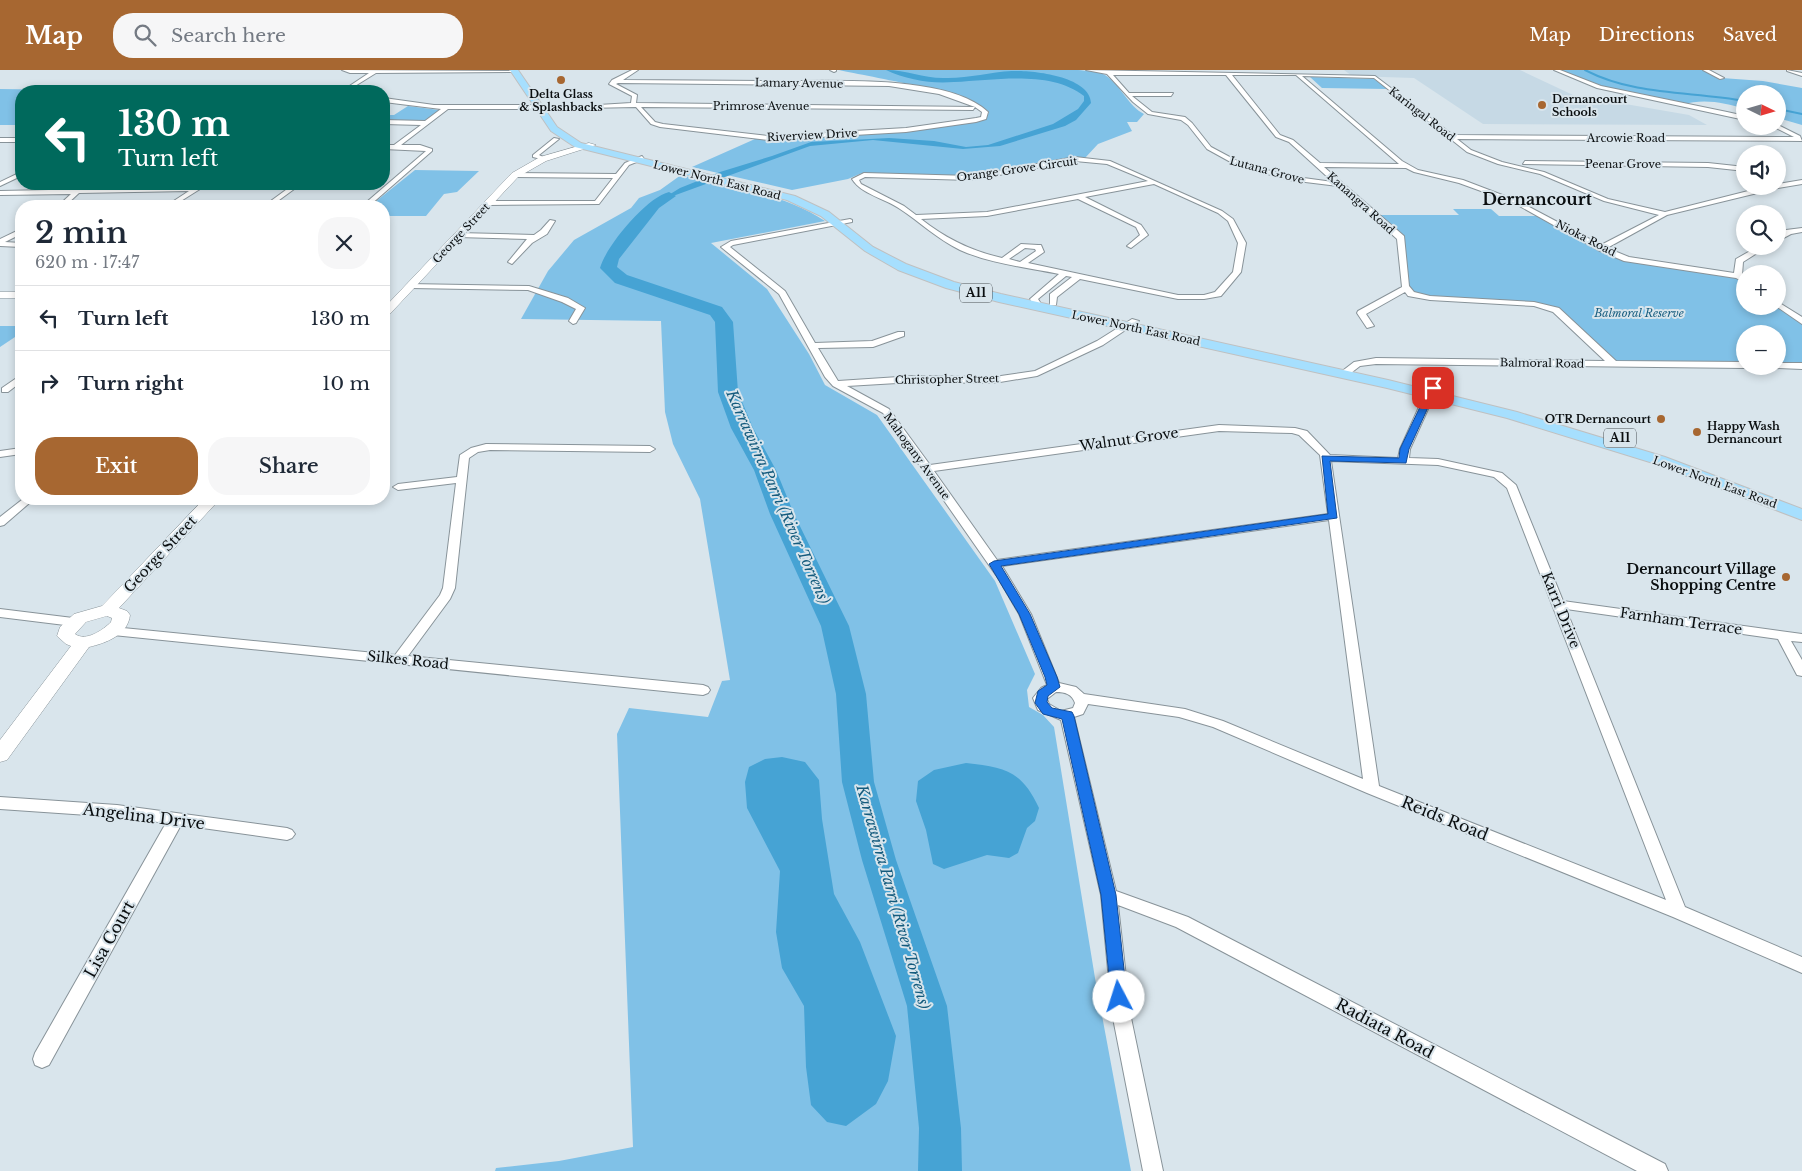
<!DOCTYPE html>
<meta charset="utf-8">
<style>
:root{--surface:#fff;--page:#f6f6f7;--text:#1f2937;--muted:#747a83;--line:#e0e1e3;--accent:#a76731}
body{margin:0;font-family:"Libre Baskerville",serif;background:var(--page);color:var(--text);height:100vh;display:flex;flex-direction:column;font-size:19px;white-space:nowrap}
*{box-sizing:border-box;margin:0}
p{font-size:16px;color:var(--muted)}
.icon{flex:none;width:28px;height:28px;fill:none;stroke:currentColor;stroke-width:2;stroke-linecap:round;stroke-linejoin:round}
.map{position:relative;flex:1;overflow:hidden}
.sheet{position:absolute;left:15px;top:130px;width:375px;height:305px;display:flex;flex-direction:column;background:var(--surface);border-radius:20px;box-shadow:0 2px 8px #0003}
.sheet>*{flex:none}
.guide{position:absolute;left:15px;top:15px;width:375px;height:105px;border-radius:20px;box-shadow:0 2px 8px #0003;background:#00695c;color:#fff;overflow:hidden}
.needle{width:32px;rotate:95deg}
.buttons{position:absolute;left:1736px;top:15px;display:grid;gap:10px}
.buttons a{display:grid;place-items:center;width:50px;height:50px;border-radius:50%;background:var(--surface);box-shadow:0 2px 8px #0003;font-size:25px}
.pin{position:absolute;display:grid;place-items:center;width:42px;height:42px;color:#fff;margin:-21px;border-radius:10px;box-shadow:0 2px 8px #0006}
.me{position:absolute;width:55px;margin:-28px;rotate:355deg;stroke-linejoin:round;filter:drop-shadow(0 0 4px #0008)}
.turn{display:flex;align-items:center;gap:18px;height:105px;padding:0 20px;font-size:22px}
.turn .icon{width:65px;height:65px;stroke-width:2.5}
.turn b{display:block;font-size:35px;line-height:42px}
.round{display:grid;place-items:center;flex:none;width:52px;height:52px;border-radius:20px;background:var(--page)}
.overview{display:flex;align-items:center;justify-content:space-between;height:85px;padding:0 20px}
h1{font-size:30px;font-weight:600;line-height:38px}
.cta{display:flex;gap:10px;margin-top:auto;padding:10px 20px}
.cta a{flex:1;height:58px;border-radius:20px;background:var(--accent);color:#fff;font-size:20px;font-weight:600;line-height:58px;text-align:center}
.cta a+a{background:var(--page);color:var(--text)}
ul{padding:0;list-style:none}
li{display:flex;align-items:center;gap:15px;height:65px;padding:0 20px;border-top:1px solid var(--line)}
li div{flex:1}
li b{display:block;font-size:19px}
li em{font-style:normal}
header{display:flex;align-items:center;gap:30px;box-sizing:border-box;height:70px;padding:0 25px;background:var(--accent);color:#fff}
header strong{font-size:24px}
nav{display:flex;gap:28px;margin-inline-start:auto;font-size:18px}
.search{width:350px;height:45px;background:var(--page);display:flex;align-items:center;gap:12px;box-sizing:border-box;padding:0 18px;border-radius:20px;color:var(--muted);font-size:19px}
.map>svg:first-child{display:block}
.built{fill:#c6d9e5}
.green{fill:#80c1e7}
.water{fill:#46a3d4}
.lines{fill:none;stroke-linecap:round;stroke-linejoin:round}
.stream{stroke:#46a3d4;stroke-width:2}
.river{fill:#46a3d4;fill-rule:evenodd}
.street-casing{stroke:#889399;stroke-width:2}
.secondary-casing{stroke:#889399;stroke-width:1}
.primary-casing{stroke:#bfc0c1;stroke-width:2}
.street{fill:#fff;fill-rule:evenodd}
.secondary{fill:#fff;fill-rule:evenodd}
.primary{fill:#a6dffe;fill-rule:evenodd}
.route{fill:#1a73e8;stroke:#114b97}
.poi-dot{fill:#a76731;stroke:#d9e5ec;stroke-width:2}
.labels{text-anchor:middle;stroke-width:4;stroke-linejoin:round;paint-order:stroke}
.far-street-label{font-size:11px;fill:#0a0e10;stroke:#d9e5ec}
.far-poi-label{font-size:11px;font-weight:bold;fill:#0a0e10;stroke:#d9e5ec;text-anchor:start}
.far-park-label{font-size:11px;font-style:italic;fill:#175d7f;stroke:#d9e5ec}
.shield{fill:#d9e5ec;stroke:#484e52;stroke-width:1}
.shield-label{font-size:12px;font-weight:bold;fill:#0a0e10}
.street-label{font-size:14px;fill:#0a0e10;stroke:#d9e5ec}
.poi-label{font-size:14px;font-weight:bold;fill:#0a0e10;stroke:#d9e5ec;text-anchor:end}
.water-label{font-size:15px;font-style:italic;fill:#145b7d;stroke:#d9e5ec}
.far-district-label{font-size:16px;font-weight:bold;fill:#0a0e10;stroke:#d9e5ec}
.near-street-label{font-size:16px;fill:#0a0e10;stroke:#d9e5ec}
</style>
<header>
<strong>Map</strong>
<div class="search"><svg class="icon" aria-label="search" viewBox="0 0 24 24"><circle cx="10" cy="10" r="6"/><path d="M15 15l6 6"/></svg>Search here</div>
<nav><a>Map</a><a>Directions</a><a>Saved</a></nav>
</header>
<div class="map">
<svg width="1802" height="1101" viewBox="0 0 1802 1101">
<rect width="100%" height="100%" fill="#d9e5ec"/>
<path class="built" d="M1344,0H1520L1573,25L1689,45L1707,55L1483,54L1414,8L1352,6Z"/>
<path class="green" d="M839,0H1078C1086,1 1099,1 1105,5C1121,15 1128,36 1144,44L1137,52H1127L1132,61L1098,74L1085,88L1053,90L969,106L862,103L848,109L792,120L692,97L755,69L906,62L979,51L986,49L989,42C971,23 870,7 839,0Z
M1556,0H1705L1722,8L1763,11L1802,18V55L1778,48V24H1745V39C1724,33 1704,28 1682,35L1598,17Z
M1310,7L1374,9L1387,19L1322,18Z
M0,19L76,20L21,21V55H0Z
M408,36L439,40L425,52L384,51V45H394Z
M415,100L479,101L457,122L444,124L426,146H384V136H370Z
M681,105C730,116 783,123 825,151L711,173L767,219L809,284L825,315L877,345L995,511L1035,604L1027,620L1029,637L1043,645L1054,657L1095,908L1131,1101H495L496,1098L559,1091L633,1077L617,664L629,638L708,647L722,611L730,610L700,429L673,374L665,342L661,251L521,249L548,201L574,170L631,138L639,128L660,120Z
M1453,139H1491L1499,146H1543L1627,189L1738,206L1745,211V236H1778L1802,251V296H1778V264H1745V295L1614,294L1556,240L1534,234L1430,228L1411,224L1405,216L1401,168L1375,145H1459Z
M0,256H21V263L0,277Z"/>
<path class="water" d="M886,0C906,0 923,8 943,8C967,9 989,2 1012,1C1032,0 1090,6 1091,33L1076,50L1065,56L1000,76L963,79L873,70L810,76L673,126L657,136L641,151L646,139L680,118L720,102L772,86L811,72L889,68L934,71L966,77L988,75L1053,54L1078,39L1084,31V26C1051,0 996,10 954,12C932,14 907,10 886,0Z
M782,687L805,692L819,710L822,749L834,824L860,872L896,966L888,1011L876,1034L846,1056L827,1052L811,1035L806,997L804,936L782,898L776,862L780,801L747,738L745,712L749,697L765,689Z
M966,693C1005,697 1022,701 1039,738L1035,751L1027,758L1018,783L1009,788L987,785L944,799L933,794L926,760L916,731L918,711L934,700Z"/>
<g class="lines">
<path class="stream" d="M1585,0C1635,26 1690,21 1745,31
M1778,39L1802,44"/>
<path class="river" d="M669,122L676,126L659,138L619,189L617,197L627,205L722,237L733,252L738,322L753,358L776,400L794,444L849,556L866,624L874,712L896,790L947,936L961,1058L962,1101H918L919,1058L907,936L862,790L842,712L836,624L821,556L770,444L754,400L731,358L718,322L715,252L710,245L615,213L600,198C606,176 647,127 669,122Z"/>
<g class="street-casing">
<path id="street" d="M342,0L517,1L519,2L376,3L347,21H342L369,3H350Z
M632,0H638L623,10C673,10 722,11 772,11C826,12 947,3 988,42L986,49L976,52L906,62L768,70L660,57L651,54L636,37L585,38L542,42L539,40L541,39H448L401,75H420L432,79V81L369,136H362L426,81L384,79V75H394L421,55L384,54V50L425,51L441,39L384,32V28L434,35H548L550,38L631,33L632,26L609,14L612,10ZM618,13L889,16L939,24L975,37L636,33L637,25L616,14ZM641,37L973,40L975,37L982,42L981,47L976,48L906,58L768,66L663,54L655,52Z
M830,0H836V1L834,2Z
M1086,0L1375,6L1453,65L1794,67L1772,56L1778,55L1800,66L1802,71L1457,69L1471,80L1502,92L1544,102L1608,129L1665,142L1768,116H1778V114L1802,110V114L1778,118L1667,145L1607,178L1629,187L1734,203L1736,189L1759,176H1768L1743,192L1742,205L1745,207V213L1736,208L1624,191L1598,180L1514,133L1459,113L1414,102L1406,98L1324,97L1404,166L1409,216L1414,222L1430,226L1534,232L1559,238L1616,291L1745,292V296H1749L1745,298L1376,294L1360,296L1347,306H1341V302L1354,292L1376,288L1605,291L1553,242L1534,236L1430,230L1408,226L1405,222L1366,244L1374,256L1367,258L1357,243L1358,241L1402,217L1397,169L1338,116L1289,110L1236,95L1207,79L1188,55L1181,50L1148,44L1133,32L1107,4ZM1113,5H1226L1276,67L1289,72L1333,112L1289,106L1241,93L1211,77L1192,53L1185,47L1152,42L1132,26H1171L1173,23H1129ZM1232,5H1296L1399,94L1320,93L1293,70L1280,65ZM1302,6L1374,8L1467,82L1498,94L1540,104L1604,131L1659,145L1601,175L1518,131L1463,110L1418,100L1402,91Z
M1554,0H1560L1601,16L1727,42L1745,46V50L1597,18Z
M1703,0H1709L1724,8L1720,9Z
M1787,0L1802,3V6L1787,1Z
M0,68H21V72H0Z
M554,68L559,69L539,85L545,88V90L533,87V85Z
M642,86L644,89L629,95L599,134L489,135L486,133L489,131H595L613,108L515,107L512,105L515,103L616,104L625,93Z
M1075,87L1110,91L1222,141L1233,149L1246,173L1241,202L1221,226L1204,229H1178L1080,209L1057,227L1056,235H1050V224L1072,207L1066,206L1038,229L1043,237L1039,239H1036L1030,229L1059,204C1026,197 991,194 960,180C937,169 920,152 900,139C885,128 862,125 852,109L864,103L971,106ZM1075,91L1107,94L1148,111L987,142L916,145L904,136L861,114L859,110L865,107L971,110ZM1154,114L1218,143L1228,151L1238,173L1233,202L1215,222L1204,225H1178L1028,193L1044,182L1041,175H1038L1021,174L1002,188C971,181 945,168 921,149L987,146L1078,129L1136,157L1140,165L1127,176L1131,178L1148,165L1141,155L1085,127ZM1025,178L1035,179L1036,181L1020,192L1009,189Z
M1525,91L1708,93L1745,97V101L1708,97L1523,94Z
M21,102V106L0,116V112Z
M201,114H208L173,136H166L189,121L79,123L65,136H58L71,124L0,125V121L195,117Z
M294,114H301L271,136H264Z
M850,149L852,150V152L733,175L730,177L785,221L815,273L872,271L898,262H904V266L873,277L818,278L838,311L914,306L994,307L1035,301L1097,271L1132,249L1139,251L1103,275L1037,306L994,313L914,312L847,316L889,339L930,395L1219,355L1295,358L1307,361L1330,385L1398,388L1400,379L1428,317L1433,314L1438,317L1410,379L1409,388L1438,389L1502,403L1516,415L1563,531L1802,564V572L1791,571L1802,590V606L1797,605L1778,569L1566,539L1685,837L1802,887V903L1673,847L1367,723L1213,657L1179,647L1088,634L1083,644L1074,647L1116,821L1188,847L1665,1094L1668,1101H1637L1176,857L1118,835L1130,943L1163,1101H1143L1112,943L1101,825L1061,650L1038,640L1033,628L1041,618L1047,615L1019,544L998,508L883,343L833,316L825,307L779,224L721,177L731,171ZM1219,361L1292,363L1299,365L1320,385L1328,444L997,490L934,401ZM1331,391L1438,395L1494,407L1507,418L1666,830L1379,716ZM1329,450L1363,709L1223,651L1185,639L1084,624L1076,617L1059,613L1031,544L1002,496ZM1056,622C1065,622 1072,624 1075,633L1073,638L1061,641L1049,634L1047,629Z
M550,150L555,151L547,164L532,173L512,194L508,192L527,169L458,167L454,165L458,163L534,165L541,160Z
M1802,158V162L1791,164L1778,171V166L1786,160Z
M21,159V164L5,172L21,173V177L0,176V169Z
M408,214L529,216L568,228L585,238L576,253L573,254L569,251L576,239L562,232L528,220L411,218H408Z
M1778,232L1802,247V254L1776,236Z
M1778,293H1802V299L1775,298L1774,296H1778Z
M21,305V312L8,322H2V318Z
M486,374L650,376L655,379L650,382L490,380L478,382L469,388L455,518L450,529L408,586L703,615L708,617L710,620L708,623L703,625L113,565L107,561L113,557L395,585L440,525L443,518L456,413L398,420L393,417L398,414L457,407L460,385L471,378Z
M21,378V384L0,387V381Z
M23,429H34L4,455L0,456V447Z
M0,539L73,548L79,552L73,556L0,547Z
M0,727L117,735L287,758L292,760L295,764L292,768L287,770L181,755L49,995L42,998L35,995L33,989L35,983L166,753L117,747L0,739Z"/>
</g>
<g class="secondary-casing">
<path id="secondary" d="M589,73L596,75L546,91L518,107L388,246L384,247V238L512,103L540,87Z
M0,222H21V228H0Z
M204,429H220L119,538L127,541L130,545C128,565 106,573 89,577L7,690L0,692V670L71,576L66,574L57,566L60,557L74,544L102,536ZM107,546L112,548L111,552C103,560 86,572 75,564L86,552Z"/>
</g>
<g class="primary-casing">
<path id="primary" d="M510,0H518L557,57L581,73L795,126L829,142L873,177L906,194L954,212L1001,224L1388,310L1517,342L1665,387L1802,439V450L1653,393L1507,348L1387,318L999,232L946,218L898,200L865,181L821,146L787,130L575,77L551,61Z"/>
</g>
<use href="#street" class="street"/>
<use href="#secondary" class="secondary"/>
<use href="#primary" class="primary"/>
</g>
<path class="route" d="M1433,315L1437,318L1409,379L1406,393L1330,391L1337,448L1001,496L1030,544L1057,607L1060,617L1048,626L1047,632L1052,638L1072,642L1074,646L1116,825L1127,927L1125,932L1119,934L1113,932L1111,927L1101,825L1062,649L1043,644L1035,633L1038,621L1047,615L1045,607L1019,544L989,494L994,491L1328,444L1322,386L1399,388L1400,379L1429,318Z"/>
<g class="poi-dot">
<circle cx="561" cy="10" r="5"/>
<circle cx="1542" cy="35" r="5"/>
<circle cx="1661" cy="349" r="5"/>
<circle cx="1697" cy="362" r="5"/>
<circle cx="1786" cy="507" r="5"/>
</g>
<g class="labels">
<g class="far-street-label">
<text transform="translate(799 13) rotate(1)" y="4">Lamary Avenue</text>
<text x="761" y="40">Primrose Avenue</text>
<text transform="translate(1422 44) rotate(38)" y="4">Karingal Road</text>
<text transform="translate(812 65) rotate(-3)" y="4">Riverview Drive</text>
<text x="1626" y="72">Arcowie Road</text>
<text x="1623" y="98">Peenar Grove</text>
<text transform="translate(1017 99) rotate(-8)" y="4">Orange Grove Circuit</text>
<text transform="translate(1267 100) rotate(15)" y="4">Lutana Grove</text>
<text transform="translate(717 110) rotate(14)" y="4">Lower North East Road</text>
<text transform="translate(1361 133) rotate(42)" y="4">Kanangra Road</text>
<text transform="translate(461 163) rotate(-47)" y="4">George Street</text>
<text transform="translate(1586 168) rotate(27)" y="4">Nioka Road</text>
<text transform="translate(1136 258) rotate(12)" y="4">Lower North East Road</text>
<text transform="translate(1542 293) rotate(1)" y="4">Balmoral Road</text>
<text transform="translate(947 309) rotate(-1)" y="4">Christopher Street</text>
<text transform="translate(917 386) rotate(54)" y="4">Mahogany Avenue</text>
<text transform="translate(1715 412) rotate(20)" y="4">Lower North East Road</text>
</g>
<g class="far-poi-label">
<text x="561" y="28" text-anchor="middle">Delta Glass<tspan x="561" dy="13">&amp; Splashbacks</tspan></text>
<text x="1552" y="33">Dernancourt<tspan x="1552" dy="13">Schools</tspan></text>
<text x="1651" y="353" text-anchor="end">OTR Dernancourt</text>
<text x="1707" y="360">Happy Wash<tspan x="1707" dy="13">Dernancourt</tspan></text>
</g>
<g class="far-park-label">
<text x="1639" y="247">Balmoral Reserve</text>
</g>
<g class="shield">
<rect x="960" y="213.5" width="32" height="19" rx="4"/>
<rect x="1604" y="358.5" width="32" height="19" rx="4"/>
</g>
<g class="shield-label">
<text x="976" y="227">A11</text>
<text x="1620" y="372">A11</text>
</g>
<g class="street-label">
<text transform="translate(1129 369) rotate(-8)" y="5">Walnut Grove</text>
<text transform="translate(160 484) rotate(-47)" y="5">George Street</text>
<text transform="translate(1561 540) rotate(68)" y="5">Karri Drive</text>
<text transform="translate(1681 551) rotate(8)" y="5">Farnham Terrace</text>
<text transform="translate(408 590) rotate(6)" y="5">Silkes Road</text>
</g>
<g class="poi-label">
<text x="1776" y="504">Dernancourt Village<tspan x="1776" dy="16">Shopping Centre</tspan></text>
</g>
<g class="water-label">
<text transform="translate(778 427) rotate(66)" y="5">Karrawirra Parri (River Torrens)</text>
<text transform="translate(893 827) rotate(74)" y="5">Karrawirra Parri (River Torrens)</text>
</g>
<g class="far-district-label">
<text x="1537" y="135">Dernancourt</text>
</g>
<g class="near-street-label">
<text transform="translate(144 746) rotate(7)" y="6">Angelina Drive</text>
<text transform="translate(1445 748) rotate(22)" y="6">Reids Road</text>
<text transform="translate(109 869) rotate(-61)" y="6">Lisa Court</text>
<text transform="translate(1385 958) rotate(28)" y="6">Radiata Road</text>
</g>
</g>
</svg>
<div class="buttons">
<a><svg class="needle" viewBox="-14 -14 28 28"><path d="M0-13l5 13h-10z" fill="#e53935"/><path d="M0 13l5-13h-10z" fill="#747a83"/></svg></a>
<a><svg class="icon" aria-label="sound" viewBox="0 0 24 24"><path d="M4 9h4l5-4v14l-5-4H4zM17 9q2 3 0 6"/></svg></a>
<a><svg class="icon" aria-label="search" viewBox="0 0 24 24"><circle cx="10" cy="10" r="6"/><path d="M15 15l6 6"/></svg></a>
<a>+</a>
<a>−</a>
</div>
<div class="pin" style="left:1433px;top:318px;background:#d93025"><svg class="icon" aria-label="arrive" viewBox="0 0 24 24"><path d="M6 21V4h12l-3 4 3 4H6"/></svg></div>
<svg class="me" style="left:1119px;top:927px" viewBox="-20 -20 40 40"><circle r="19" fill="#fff"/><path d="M0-13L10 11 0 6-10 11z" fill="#1a73e8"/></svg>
<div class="guide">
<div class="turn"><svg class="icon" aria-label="left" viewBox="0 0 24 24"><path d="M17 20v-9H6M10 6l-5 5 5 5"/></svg><div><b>130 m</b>Turn left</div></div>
</div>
<section class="sheet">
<div class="overview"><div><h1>2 min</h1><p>620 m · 17:47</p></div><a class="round"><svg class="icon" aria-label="close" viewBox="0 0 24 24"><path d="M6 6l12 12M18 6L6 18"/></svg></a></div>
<ul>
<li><svg class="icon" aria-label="left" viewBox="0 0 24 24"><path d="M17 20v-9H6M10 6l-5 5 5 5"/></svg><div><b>Turn left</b></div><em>130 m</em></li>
<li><svg class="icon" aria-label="right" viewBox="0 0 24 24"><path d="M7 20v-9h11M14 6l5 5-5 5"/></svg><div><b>Turn right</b></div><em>10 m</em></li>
</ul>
<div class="cta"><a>Exit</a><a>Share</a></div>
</section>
</div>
